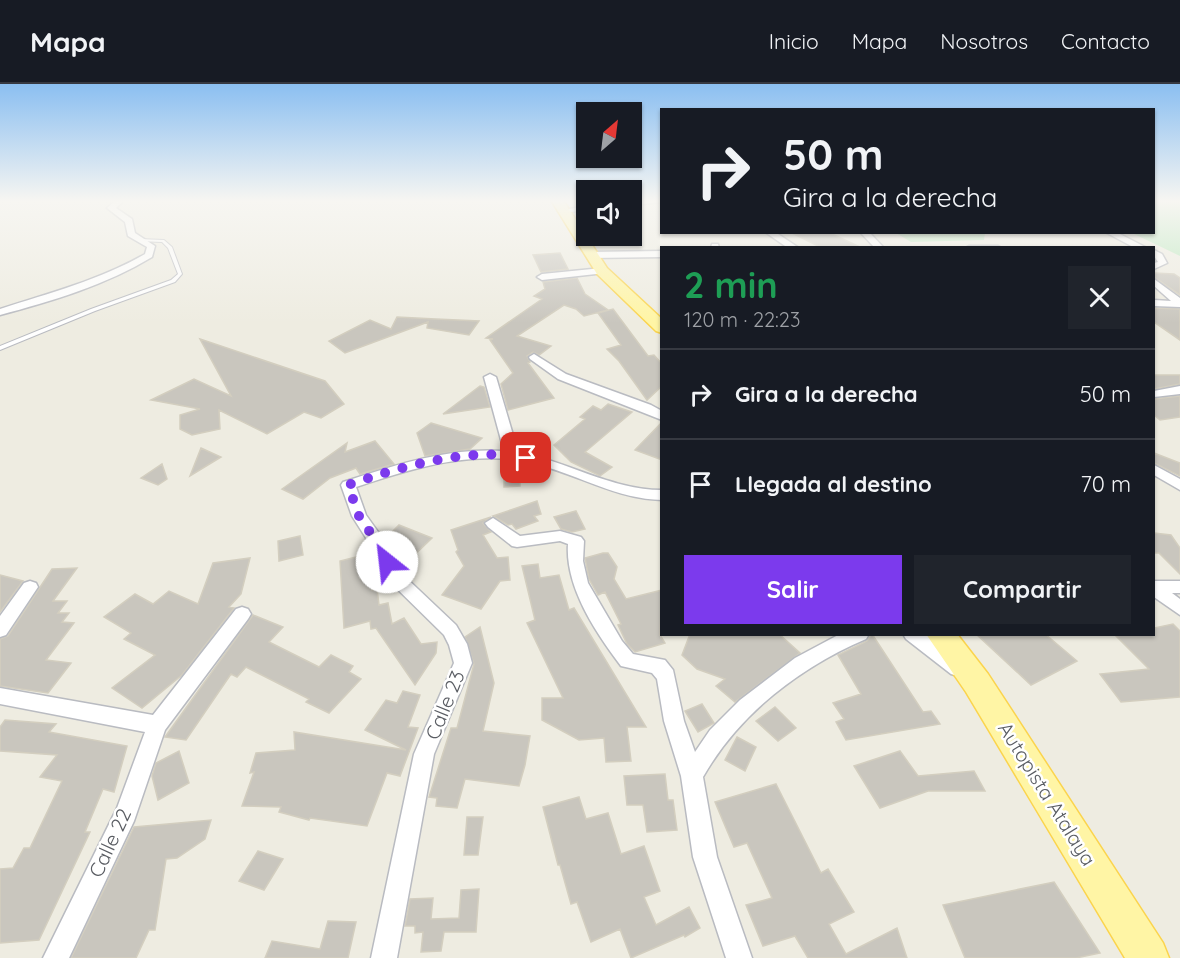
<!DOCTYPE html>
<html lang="es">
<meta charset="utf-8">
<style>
:root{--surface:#171b24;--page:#20242c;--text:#f1f3f6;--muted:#9ea1a6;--line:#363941;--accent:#7c3aed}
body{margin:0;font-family:Quicksand,sans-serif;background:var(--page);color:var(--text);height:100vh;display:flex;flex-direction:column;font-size:22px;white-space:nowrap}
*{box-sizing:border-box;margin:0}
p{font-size:20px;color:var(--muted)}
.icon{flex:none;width:33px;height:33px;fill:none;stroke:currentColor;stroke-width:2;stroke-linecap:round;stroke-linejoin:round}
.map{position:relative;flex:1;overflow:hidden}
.sheet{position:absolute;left:660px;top:162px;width:495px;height:390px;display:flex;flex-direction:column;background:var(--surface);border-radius:0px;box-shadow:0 2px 4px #0004}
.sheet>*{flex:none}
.guide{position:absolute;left:660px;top:24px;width:495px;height:126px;border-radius:0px;box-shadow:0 2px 4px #0004;background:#171b24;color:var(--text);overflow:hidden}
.needle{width:39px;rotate:28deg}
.fabs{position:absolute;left:576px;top:18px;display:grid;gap:12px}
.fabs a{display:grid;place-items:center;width:66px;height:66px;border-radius:0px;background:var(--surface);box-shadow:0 2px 4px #0004;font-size:30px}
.pin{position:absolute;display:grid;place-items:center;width:51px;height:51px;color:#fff;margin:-26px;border-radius:12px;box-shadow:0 3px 9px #0006}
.me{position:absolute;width:66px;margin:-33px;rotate:331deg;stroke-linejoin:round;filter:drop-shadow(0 0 4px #0008)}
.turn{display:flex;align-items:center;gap:21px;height:126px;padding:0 24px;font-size:27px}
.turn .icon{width:78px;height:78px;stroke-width:2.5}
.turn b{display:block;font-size:42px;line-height:51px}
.round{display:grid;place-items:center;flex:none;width:63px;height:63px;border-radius:0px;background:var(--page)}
.summary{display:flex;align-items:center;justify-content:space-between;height:102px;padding:0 24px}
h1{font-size:36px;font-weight:700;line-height:45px;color:#1e9e55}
.action{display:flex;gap:12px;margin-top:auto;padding:12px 24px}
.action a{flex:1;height:69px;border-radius:0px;background:var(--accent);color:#fff;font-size:24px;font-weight:700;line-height:69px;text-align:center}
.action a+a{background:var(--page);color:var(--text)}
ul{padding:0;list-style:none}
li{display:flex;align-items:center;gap:18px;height:90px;padding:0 24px;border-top:2px solid var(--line)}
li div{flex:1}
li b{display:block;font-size:22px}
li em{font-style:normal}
header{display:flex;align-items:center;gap:36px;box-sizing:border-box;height:84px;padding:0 30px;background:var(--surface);border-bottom:2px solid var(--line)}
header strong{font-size:28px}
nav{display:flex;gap:33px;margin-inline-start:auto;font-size:21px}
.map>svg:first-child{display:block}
.green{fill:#bbe8be}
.building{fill:#c9c6be;stroke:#d3cebf;stroke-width:1.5}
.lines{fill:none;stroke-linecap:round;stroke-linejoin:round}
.lane-casing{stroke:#b9bbc1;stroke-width:2}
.street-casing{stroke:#b9bbc1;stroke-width:3}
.primary-casing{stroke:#fbd44d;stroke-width:3}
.lane{fill:#fff;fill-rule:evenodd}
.street{fill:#fff;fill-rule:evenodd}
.primary{fill:#fff5a5;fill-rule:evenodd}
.route{stroke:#7c3aed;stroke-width:10;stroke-dasharray:0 18}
.labels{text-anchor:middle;stroke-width:5;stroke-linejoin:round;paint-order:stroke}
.near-street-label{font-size:20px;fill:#5a5d63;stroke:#fff}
</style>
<header>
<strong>Mapa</strong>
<nav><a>Inicio</a><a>Mapa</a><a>Nosotros</a><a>Contacto</a></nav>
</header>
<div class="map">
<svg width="1180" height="874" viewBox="0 0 1180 874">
<rect width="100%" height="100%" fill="#eeece1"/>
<path class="green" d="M1154,116H1180V172L1132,149L1154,148Z
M896,149H985L984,156L911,158Z"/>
<path class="building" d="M790,148H828L862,164H822Z
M560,169L568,185L541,188L533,171Z
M1154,189L1174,190L1180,194V211L1154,193Z
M577,194L585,210L608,226L584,232L576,225L564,221L517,252L551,262L539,271L533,268L527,272L530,278L528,279L554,314L508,326L501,300L513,289L490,256L493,255L486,254L542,215L534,212L545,205L543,198Z
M1154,224L1180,225V256L1154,238Z
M613,225L648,272L654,271L662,280V302L647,316L619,277L607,265L621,261L598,229Z
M397,233L436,235L479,237L469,251L427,244L428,238L345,269L329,257L370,236L391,245Z
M200,255L325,297L344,320L321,334L304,328L267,350L219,326L220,345L192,351L180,345V331L200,325L151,316L194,295L231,312Z
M1154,291H1180V300L1154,305Z
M480,302L484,303L490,323L443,330Z
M1180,312V333L1160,336L1154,331V315Z
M608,320L632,328L585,368L612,383L600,392L571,378L554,361L585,335L580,333L593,322L601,326Z
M662,338V376L635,366Z
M431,339L482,354L470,365L425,372L417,349Z
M375,357L394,380L360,390L356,384L330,394L303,415L282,405L347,359L345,368Z
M201,364L221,373L190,392Z
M1154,369L1180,379V392L1154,379Z
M162,380L167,395L158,401L141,394Z
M520,386V402L504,403V387Z
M537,417L541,430L534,432L538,437L516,445L512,440L508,441L493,432Z
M576,427L585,445L572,448L561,445L554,433Z
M491,433L483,439L491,448L483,451L497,474L508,473L510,496L500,497L481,525L442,511L464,482L456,468L458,466L451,446Z
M399,441L432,454L406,479L396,474L388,458V452Z
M1154,449L1171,451L1180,464V490L1159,469H1154Z
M300,452L303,471L279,477L278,457Z
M603,469H608L617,483L614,495L626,515L662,506L660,551L665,559L635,568L627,560L618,541L621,540L605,508L598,511L589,495L585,474Z
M368,470L372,506L377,505L379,521L388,519L392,540L404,534L421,560L437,558L436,569L415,601L376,544L371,545L370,537L344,544L340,477Z
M250,474L241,510L229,523L234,524L182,591L142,624L112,604L155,571L124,555L131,549L104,533L135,510L153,520L169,507L198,520L213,479Z
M538,480L540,494L559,491L569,526L574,524L646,643H627L631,677L606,678L604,654L579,656L542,636V614H563L527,539L535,536L522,482Z
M77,484L53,517H67L58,529H69L62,538L74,539L46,576L71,579L48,609L0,602V555L8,552L52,485Z
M0,491L23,497L0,528Z
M253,531L283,543L269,558L319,583L331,571L353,582L349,588L361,595L329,629L306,618L309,615L246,583L237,593L231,590L186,656L165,653Z
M1173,540L1180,547V613L1121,618L1100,590L1149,585L1114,550H1154V544Z
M480,543L494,599L483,647L530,652L525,681L519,702L465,695L457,724L436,722L437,714L429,713L451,644H457L474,580L465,553Z
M690,550H779L800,569L735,618L716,602L725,595L697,585L682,571Z
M872,550L923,628L931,627L940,640L846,656L836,638L844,635L833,619L861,610L838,571L867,557Z
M976,550H1045L1077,577L1031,601Z
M403,607L420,611L408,643L418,644L400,692L387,689L367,742L310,734L309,736L279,728L281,723L242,722L254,688L250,689L256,669L295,666L294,648L406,666L365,646L386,616L397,619Z
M702,620L714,639L698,648L685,627Z
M775,623L796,644L778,657L756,637Z
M5,636L56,640L49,648L127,662L114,708L103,705L85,748H90L39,856L0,859V785L13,784L24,764H30L62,697L40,693L57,671L0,667V643Z
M737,653L756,663L745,687L725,676Z
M179,667L189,699L158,716L152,692L156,679Z
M900,667L918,692L974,687L985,707H928L880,724L854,682Z
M665,690L668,716H673L677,746L647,748L643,721H627L624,692Z
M776,700L821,789L828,785L854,828L829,840L846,870L897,844L907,874H808L795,852L763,862L746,821L772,814L747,759L734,763L715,718Z
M579,713L586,735L608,729L621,770L644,762L660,807L644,813L656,841L689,823L700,844L685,853L684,851L631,874L620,845L591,858L577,818L571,820L560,781H558L543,723Z
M467,733H483L478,771H464Z
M211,736L205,755L177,774L166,775L155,846H149L136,874H71L134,743Z
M258,767L283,775L264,806L239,797Z
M1054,798L1100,869L1076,874H965L943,821Z
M479,805L476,848H444L441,867L421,868L423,848L415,849V842H405L410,815L433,814L431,835L459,834L461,806Z
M328,837L356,838L348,874H265L272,857L320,865Z"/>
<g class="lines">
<g class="lane-casing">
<path id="lane" d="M139,155L164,156L172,163L182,190L175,198L95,227L0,266V262L91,225L171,196L178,190L168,164L162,158L138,157L137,156Z"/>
</g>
<g class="street-casing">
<path id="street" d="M116,116H124L116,124L132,135L135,149L155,162L152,173C106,201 52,217 0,231V225C49,209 100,196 145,170L147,163L128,152L125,138L107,124Z
M662,116V118L632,121V117Z
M586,122V126L562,129L558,127Z
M765,148H775L799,164H788Z
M860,148H869L884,164H875Z
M1105,148H1116L1147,164H1135Z
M712,160H718L719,164H711Z
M969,162H998L1002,164H965Z
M1154,166L1162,170L1167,179L1154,185V179L1158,178L1154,172Z
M662,167V173L590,174L586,171L590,168Z
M602,184L605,185V189L542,196L537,193L542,190Z
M1154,195L1180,214V223L1154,222V216L1171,217L1154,202Z
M534,270L566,290L651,321L662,327V336L558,295L530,275L529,273Z
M490,290L496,293L518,368C567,377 611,406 662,406V416C617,415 581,392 539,381C479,363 413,384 356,403L366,431L386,459L400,488L456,541L467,560L472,579L434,670L397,874H371L414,670L454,579L449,561L444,551L388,496L373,465L352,432L341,401L343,398C395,381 449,363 504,367L484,293Z
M1180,302V310L1154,313V307Z
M1154,381L1180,395V406L1154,391Z
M493,434L520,452L560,447L581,453L584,457L583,477L588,499L622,557L633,570L665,576L673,586L684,637L695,668L710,646L740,616L795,574L840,550H869L866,555C800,583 739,630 703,693L717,773L752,874H726L693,773L681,692L664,637L657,595L652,589L621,582C596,549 565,503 568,460L560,457L517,463L512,462L488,443L485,439Z
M30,497L36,499L38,503L6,551L0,553V532L24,499Z
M1154,497H1180V509H1172L1180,515V531L1154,513Z
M242,523L248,525L251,530L248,535L165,646L134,737L69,874H43L117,724L145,648L0,620V604L153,631L236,525Z
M903,550H926L965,578L967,584L965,590L958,592L951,590L906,555Z"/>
</g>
<g class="primary-casing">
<path id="primary" d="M551,116H563L607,184L662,235V249L656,247L597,190Z
M926,550H957L988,590L1163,859L1169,874H1125L966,608Z"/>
</g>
<use href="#lane" class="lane"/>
<use href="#street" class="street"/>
<use href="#primary" class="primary"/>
</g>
<linearGradient id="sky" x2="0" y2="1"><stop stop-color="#8bbff1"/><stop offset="0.49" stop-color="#f7f6f2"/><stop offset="1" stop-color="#f7f6f2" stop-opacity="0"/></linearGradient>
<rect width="1180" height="239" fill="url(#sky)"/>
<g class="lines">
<path class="route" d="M387,478L380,463L359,432L348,401C399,383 472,362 526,374"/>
</g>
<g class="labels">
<g class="near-street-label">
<text transform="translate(445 621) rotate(-68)" y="7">Calle 23</text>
<text transform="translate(1047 710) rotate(58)" y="7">Autopista Atalaya</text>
<text transform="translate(110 759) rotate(-65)" y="7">Calle 22</text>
</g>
</g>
</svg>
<div class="fabs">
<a><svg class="needle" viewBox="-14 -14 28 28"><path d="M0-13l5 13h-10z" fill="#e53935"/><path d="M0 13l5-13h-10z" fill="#9ea1a6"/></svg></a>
<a><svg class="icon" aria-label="sound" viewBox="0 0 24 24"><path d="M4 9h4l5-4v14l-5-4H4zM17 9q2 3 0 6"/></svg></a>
</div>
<div class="pin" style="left:526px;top:374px;background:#d93025"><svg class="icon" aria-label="arrive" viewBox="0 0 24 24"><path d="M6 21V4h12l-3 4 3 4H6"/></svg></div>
<svg class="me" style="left:387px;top:478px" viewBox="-20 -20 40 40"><circle r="19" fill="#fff"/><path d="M0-13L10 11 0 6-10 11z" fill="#7c3aed"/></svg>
<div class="guide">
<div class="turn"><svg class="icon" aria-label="right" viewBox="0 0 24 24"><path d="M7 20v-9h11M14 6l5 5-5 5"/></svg><div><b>50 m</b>Gira a la derecha</div></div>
</div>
<section class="sheet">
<div class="summary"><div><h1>2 min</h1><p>120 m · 22:23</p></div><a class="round"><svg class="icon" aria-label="close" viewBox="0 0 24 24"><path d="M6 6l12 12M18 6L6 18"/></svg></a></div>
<ul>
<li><svg class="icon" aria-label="right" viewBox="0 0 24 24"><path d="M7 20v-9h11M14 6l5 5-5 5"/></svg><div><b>Gira a la derecha</b></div><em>50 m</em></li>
<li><svg class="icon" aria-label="arrive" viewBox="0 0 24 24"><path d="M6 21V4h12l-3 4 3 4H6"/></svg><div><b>Llegada al destino</b></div><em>70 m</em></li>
</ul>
<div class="action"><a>Salir</a><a>Compartir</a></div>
</section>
</div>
